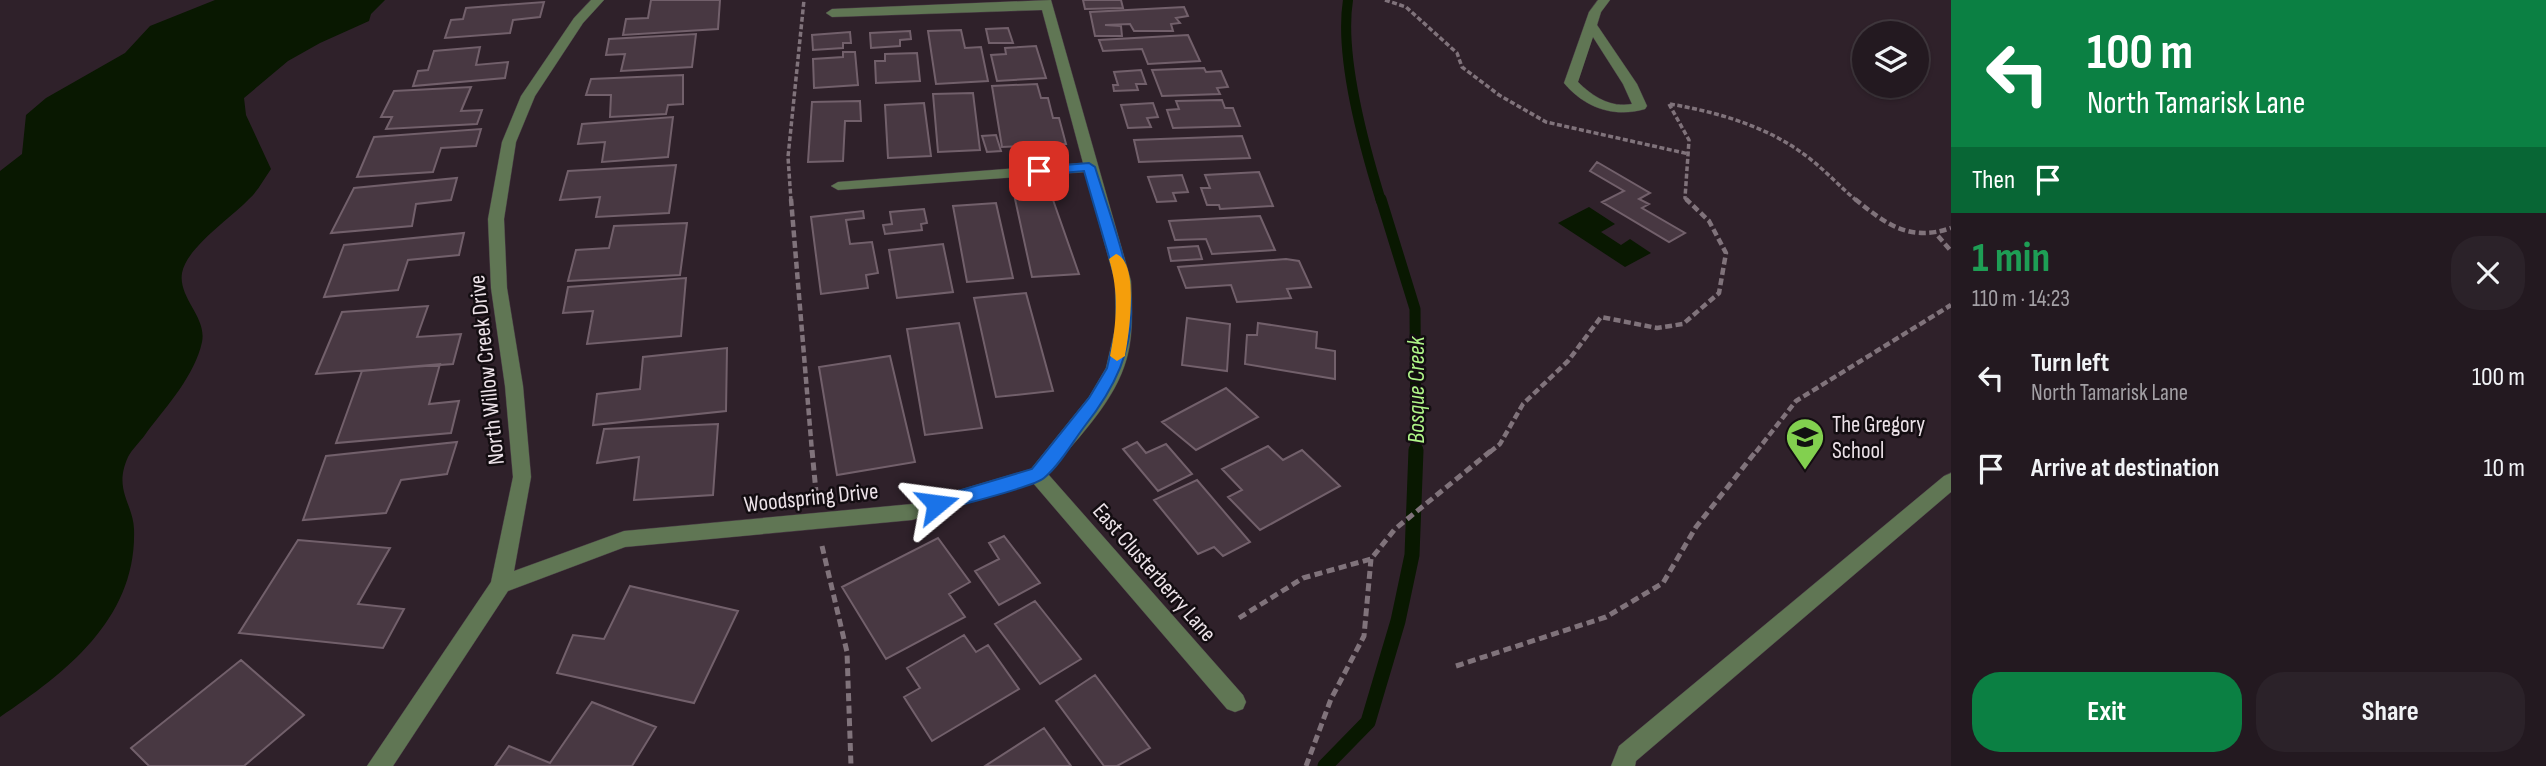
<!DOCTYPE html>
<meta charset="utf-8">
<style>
:root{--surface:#231920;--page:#2b2229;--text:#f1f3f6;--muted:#a3a0a5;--line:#40383e;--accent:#0b8043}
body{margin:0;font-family:"Sofia Sans Condensed",sans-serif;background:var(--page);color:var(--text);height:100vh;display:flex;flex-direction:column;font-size:26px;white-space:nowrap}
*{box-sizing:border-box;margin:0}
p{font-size:23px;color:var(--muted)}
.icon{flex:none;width:38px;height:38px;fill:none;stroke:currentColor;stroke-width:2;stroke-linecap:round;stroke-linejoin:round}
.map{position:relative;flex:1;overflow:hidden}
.sheet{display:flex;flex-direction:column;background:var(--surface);width:595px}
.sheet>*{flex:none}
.hud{background:#0b8043;color:#fff;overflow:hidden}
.controls{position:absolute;left:1852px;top:21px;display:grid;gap:14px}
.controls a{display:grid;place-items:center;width:77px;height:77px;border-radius:50%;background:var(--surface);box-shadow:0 2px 5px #0004,0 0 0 2px var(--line);font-size:35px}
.pin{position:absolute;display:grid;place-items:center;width:60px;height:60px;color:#fff;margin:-30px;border-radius:14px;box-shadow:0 4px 10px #0006}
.me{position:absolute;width:77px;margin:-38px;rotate:74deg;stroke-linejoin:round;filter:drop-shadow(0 0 5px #0008)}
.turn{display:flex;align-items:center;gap:24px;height:147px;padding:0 21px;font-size:32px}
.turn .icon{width:91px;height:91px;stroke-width:2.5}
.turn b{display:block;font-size:49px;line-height:60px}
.then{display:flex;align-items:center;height:66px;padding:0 21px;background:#0003;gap:14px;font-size:26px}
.round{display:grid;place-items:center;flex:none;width:74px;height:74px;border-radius:28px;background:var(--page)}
.overview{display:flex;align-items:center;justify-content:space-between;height:119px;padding:0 21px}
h1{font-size:42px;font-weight:700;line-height:52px;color:#1e9e55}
.button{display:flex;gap:14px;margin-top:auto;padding:14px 21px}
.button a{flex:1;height:80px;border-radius:28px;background:var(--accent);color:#fff;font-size:28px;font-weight:700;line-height:80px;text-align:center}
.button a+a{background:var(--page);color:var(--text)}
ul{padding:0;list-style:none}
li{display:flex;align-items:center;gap:21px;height:91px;padding:0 21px}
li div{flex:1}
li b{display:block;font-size:26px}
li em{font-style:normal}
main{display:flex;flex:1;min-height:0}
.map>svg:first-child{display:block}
.water{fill:#091801}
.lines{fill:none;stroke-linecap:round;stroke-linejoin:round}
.stream-far2{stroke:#091801;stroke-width:10}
.stream-far1{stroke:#091801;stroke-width:11}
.stream{stroke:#091801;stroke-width:15}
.building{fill:#483842;stroke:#72606b;stroke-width:2}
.minor-casing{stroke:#493c45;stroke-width:1}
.path-far2{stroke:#80737b;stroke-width:3.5;stroke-dasharray:5 2.5;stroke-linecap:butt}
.path-far1{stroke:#80737b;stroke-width:4.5;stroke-dasharray:7 3.5;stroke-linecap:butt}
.path{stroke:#80737b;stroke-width:5;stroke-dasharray:8 4.5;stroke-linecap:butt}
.minor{fill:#607654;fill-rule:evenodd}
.route{fill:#1a73e8;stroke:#114b97;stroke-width:2}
.slow{fill:#f59e0b}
.labels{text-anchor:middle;stroke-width:5;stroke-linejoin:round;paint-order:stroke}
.street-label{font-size:23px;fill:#ece2e8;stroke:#130d11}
.poi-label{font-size:23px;fill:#ece2e8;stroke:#130d11;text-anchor:start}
.water-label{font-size:24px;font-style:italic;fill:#b0f689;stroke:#130d11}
</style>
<main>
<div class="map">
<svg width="1951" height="766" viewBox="0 0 1951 766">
<rect width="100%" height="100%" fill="#2f212a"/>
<path class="water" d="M215,0H385L371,14L369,21L320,43L288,61L244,98L246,115L271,169C264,179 258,191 249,199C232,217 186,248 182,273C178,298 207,317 202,342C195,375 167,406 147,432C142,440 132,449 128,457C113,490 133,503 134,529C137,618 67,672 0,717V171L22,154L26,115L46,98L125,53L150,26Z
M1589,207L1615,224L1601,232L1621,245L1630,239L1651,253L1625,267L1558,223Z"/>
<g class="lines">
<path class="stream-far2" d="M1348,0C1339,57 1364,146 1381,201"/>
<path class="stream-far1" d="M1381,199L1415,309L1416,452"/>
<path class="stream" d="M1325,766L1368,722L1398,621L1412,555L1416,450"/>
</g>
<path class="building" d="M651,0H720L718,29L623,35L626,19L648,18Z
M1083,0H1121L1123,8L1085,9Z
M544,2L540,17L513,20L510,33L445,38L451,20L463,19L466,8Z
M1184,7L1188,16L1176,18L1180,23L1171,24L1173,31H1134L1130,24L1105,25L1121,26L1122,36H1095L1090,12Z
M1008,28L1013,43H989L986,29Z
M961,30L965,48L981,47L988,81L936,84L928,31Z
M910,31L911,39L900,40V46L871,48L870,33Z
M850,32L851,43H843V48L813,50L812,35Z
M696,34L692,67L621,71L625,54L606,55L609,39Z
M1188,35L1200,61L1148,64L1142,49L1103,51L1099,40Z
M1036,46L1046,78L997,81L991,55L1006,54L1005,48Z
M480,47L476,65L508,62L505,78L413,86L418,71L428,70L434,51Z
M843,52H855L858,85L814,88L813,59L843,57Z
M917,53L920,81L876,83L875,61H885V54Z
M1204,68L1206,72L1221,71L1228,87L1217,88L1220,94L1162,96L1152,70Z
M1141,70L1146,84H1136L1138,90L1114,91L1113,85H1118L1114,72Z
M683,75V104L668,105L666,114L610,117L611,95H586L591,79Z
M1037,84L1041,98H1048L1053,118H1059L1066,144L1002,147L992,86Z
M471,87L461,111L482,110L477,124L386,129L392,117H381L394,91Z
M973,93L980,150L938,152L933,94Z
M1222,100L1225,108H1233L1240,126L1173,128L1167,110L1179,109L1176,101Z
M860,101L861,121H845L843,161L808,162L812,102Z
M924,103L931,156L888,158L885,105Z
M1153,103L1158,117L1147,118L1151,127L1128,128L1121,105Z
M673,117L668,157L602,162L605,142L578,144L582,124Z
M481,129L476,146L441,148L433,172L357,177L374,137Z
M996,135L1001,151L987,152L982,136Z
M1242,136L1250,158L1139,162L1134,140Z
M1597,162L1650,193L1639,199L1649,204L1642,208L1685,233L1669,242L1602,202L1624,191L1590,171Z
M676,165L669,213L596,217L600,197L560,200L568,171Z
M1259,172L1273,206L1220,209L1219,205H1207L1201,188H1210L1205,175Z
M1182,175L1188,192L1173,193L1176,201L1157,202L1148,177Z
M457,178L451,200L416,204L412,226L331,233L354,188Z
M1052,197L1079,274L1032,277L1015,199Z
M996,203L1013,278L967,282L953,206Z
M924,209L927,223L921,224L922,230L885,234L883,225L892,224L890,212Z
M863,211L864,218L846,220L850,244L872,242L878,273L866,275L868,288L821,294L811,217Z
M1260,216L1275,250L1212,254L1206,239L1175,240L1169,221Z
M687,223L680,275L568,281L576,250L609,248L614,226Z
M464,233L459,255L408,260L398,290L324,297L344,245Z
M943,244L953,292L897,298L889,250Z
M1198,246L1202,259L1171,261L1168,248Z
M1286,259L1299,261L1311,287L1287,289L1291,298L1237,302L1231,285L1186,288L1178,267Z
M686,278L681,336L587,344L593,311L563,313L568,287Z
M1026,293L1053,391L996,397L974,298Z
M428,306L417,337L461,334L453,364L316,374L342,312Z
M1187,318L1230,324L1227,371L1182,365Z
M959,323L982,428L925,435L907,329Z
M1258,323L1317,332L1316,348L1335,351V379L1245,364L1247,335H1257Z
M727,348L726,411L593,425L597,394L640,389L643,357Z
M890,356L915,462L837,475L819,367Z
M440,364L429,404L459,401L451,433L336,443L362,371Z
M1226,388L1258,417L1196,450L1162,422Z
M718,424L713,495L634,500L639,457L597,463L604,429Z
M457,442L447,474L401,480L386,513L303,520L326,456Z
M1137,442L1146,453L1166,444L1192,474L1158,491L1123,449Z
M1268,446L1283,460L1302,450L1340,486L1260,530L1228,497L1242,490L1222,469Z
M1197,480L1250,542L1223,556L1214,547L1198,554L1154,500Z
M1004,536L1040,583L999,605L975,571L999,559L989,543Z
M938,538L970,582L949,594L965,617L886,659L842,587Z
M298,540L390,548L358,604L404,609L383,648L239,633Z
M630,586L738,611L694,703L557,673L573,635L604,639Z
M1035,601L1081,659L1040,684L995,624Z
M964,635L976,652L988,645L1019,689L932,741L904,697L920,688L907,668Z
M241,660L304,715L244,766H149L131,748Z
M1095,675L1150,748L1117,766H1104L1056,701Z
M592,702L656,727L632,766H495L509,746L550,763Z
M1044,728L1071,766H985Z"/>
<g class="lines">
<g class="minor-casing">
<path id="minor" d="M591,0H604L583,23L535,96L516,142L504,219L507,288L523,386L531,477L514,571L624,531L912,504L1031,469L1089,397L1106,368L1116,325L1115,281L1085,172L838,190L831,186L838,182L1083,163L1042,10L832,17L826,13L832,9L1051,0L1131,281C1132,310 1134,340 1124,367C1110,407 1074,442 1048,474L1243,695L1246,702L1243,709L1235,712L1227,709L1033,483L912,520L625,547L508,591L393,766H367L491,582L513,477L505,386L491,288L488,219L502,142L521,96L574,18Z
M1598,0H1610L1601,12L1597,25L1637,84L1647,106L1645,109C1614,118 1585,108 1564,83L1589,12ZM1593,37L1623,84L1632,104C1611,108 1593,97 1578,82Z
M1951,473V492L1636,761L1635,766H1611L1619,746L1944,476Z"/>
</g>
<path class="path-far2" d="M1385,0L1406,7L1457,53L1462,67L1499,95L1546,122L1689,154
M1669,104L1689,140L1685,198L1688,201
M1670,104C1717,112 1766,126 1805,155C1824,169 1839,186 1857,201
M791,201L788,157L804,0"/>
<path class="path-far1" d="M791,199L812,452
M1855,199C1887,225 1910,242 1951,228
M1938,236L1951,251
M1490,452L1500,444L1523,404L1568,361L1601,317L1657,328L1683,324L1719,293L1726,253L1709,221L1686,199
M1756,452L1796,401L1951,305"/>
<path class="path" d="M812,450L816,492
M822,546L847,652L851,766
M1239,618L1303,578L1371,559L1395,529L1492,450
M1456,666L1606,617L1663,583L1696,527L1757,450
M1306,766L1331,699L1364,636L1371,559"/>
<use href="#minor" class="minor"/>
</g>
<path class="route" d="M1089,163L1095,167C1128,273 1161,330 1084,427C1072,443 1060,465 1044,478C1034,487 956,506 937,511L931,509L929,504L931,499L1032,469L1089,398L1107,368L1117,325L1116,281L1084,171L1039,175L1032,171L1039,167Z"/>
<path class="slow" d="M1116,254C1140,262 1129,336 1125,356L1117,361L1110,356C1117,322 1119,292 1109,259Z"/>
<defs>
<g id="school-pin" transform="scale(2.0125)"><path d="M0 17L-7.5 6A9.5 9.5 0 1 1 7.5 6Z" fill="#82d04f" stroke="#130d11"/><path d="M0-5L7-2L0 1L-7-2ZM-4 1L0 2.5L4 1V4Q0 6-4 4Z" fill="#111"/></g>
</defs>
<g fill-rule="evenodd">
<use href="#school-pin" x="1805" y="437"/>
</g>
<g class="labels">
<g class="street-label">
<text transform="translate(486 370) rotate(-96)" y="8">North Willow Creek Drive</text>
<text transform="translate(811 497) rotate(-6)" y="8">Woodspring Drive</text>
<text transform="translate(1155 572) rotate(49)" y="8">East Clusterberry Lane</text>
</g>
<g class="poi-label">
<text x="1832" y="432">The Gregory<tspan x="1832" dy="26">School</tspan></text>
</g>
<g class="water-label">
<text transform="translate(1416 390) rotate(-90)" y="8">Bosque Creek</text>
</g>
</g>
</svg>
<div class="controls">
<a><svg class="icon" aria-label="layers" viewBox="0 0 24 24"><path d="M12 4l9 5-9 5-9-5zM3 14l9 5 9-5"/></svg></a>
</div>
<div class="pin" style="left:1039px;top:171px;background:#d93025"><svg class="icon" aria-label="arrive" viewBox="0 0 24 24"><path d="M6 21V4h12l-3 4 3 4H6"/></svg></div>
<svg class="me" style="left:937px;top:504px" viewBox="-20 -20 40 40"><path d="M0-17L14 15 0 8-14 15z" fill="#1a73e8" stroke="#fff" stroke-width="4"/></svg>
</div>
<section class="sheet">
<div class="hud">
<div class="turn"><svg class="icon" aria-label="left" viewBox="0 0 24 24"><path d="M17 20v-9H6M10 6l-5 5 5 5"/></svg><div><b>100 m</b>North Tamarisk Lane</div></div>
<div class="then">Then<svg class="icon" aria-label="arrive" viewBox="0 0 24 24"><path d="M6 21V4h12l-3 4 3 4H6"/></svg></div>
</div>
<div class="overview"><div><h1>1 min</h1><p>110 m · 14:23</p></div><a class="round"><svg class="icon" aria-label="close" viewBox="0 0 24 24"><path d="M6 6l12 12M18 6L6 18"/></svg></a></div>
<ul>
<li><svg class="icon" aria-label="left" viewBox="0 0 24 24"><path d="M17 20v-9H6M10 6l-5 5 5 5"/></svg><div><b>Turn left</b><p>North Tamarisk Lane</p></div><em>100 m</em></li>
<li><svg class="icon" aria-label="arrive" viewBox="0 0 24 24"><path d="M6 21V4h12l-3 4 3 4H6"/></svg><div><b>Arrive at destination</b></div><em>10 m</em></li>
</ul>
<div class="button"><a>Exit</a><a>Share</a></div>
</section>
</main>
